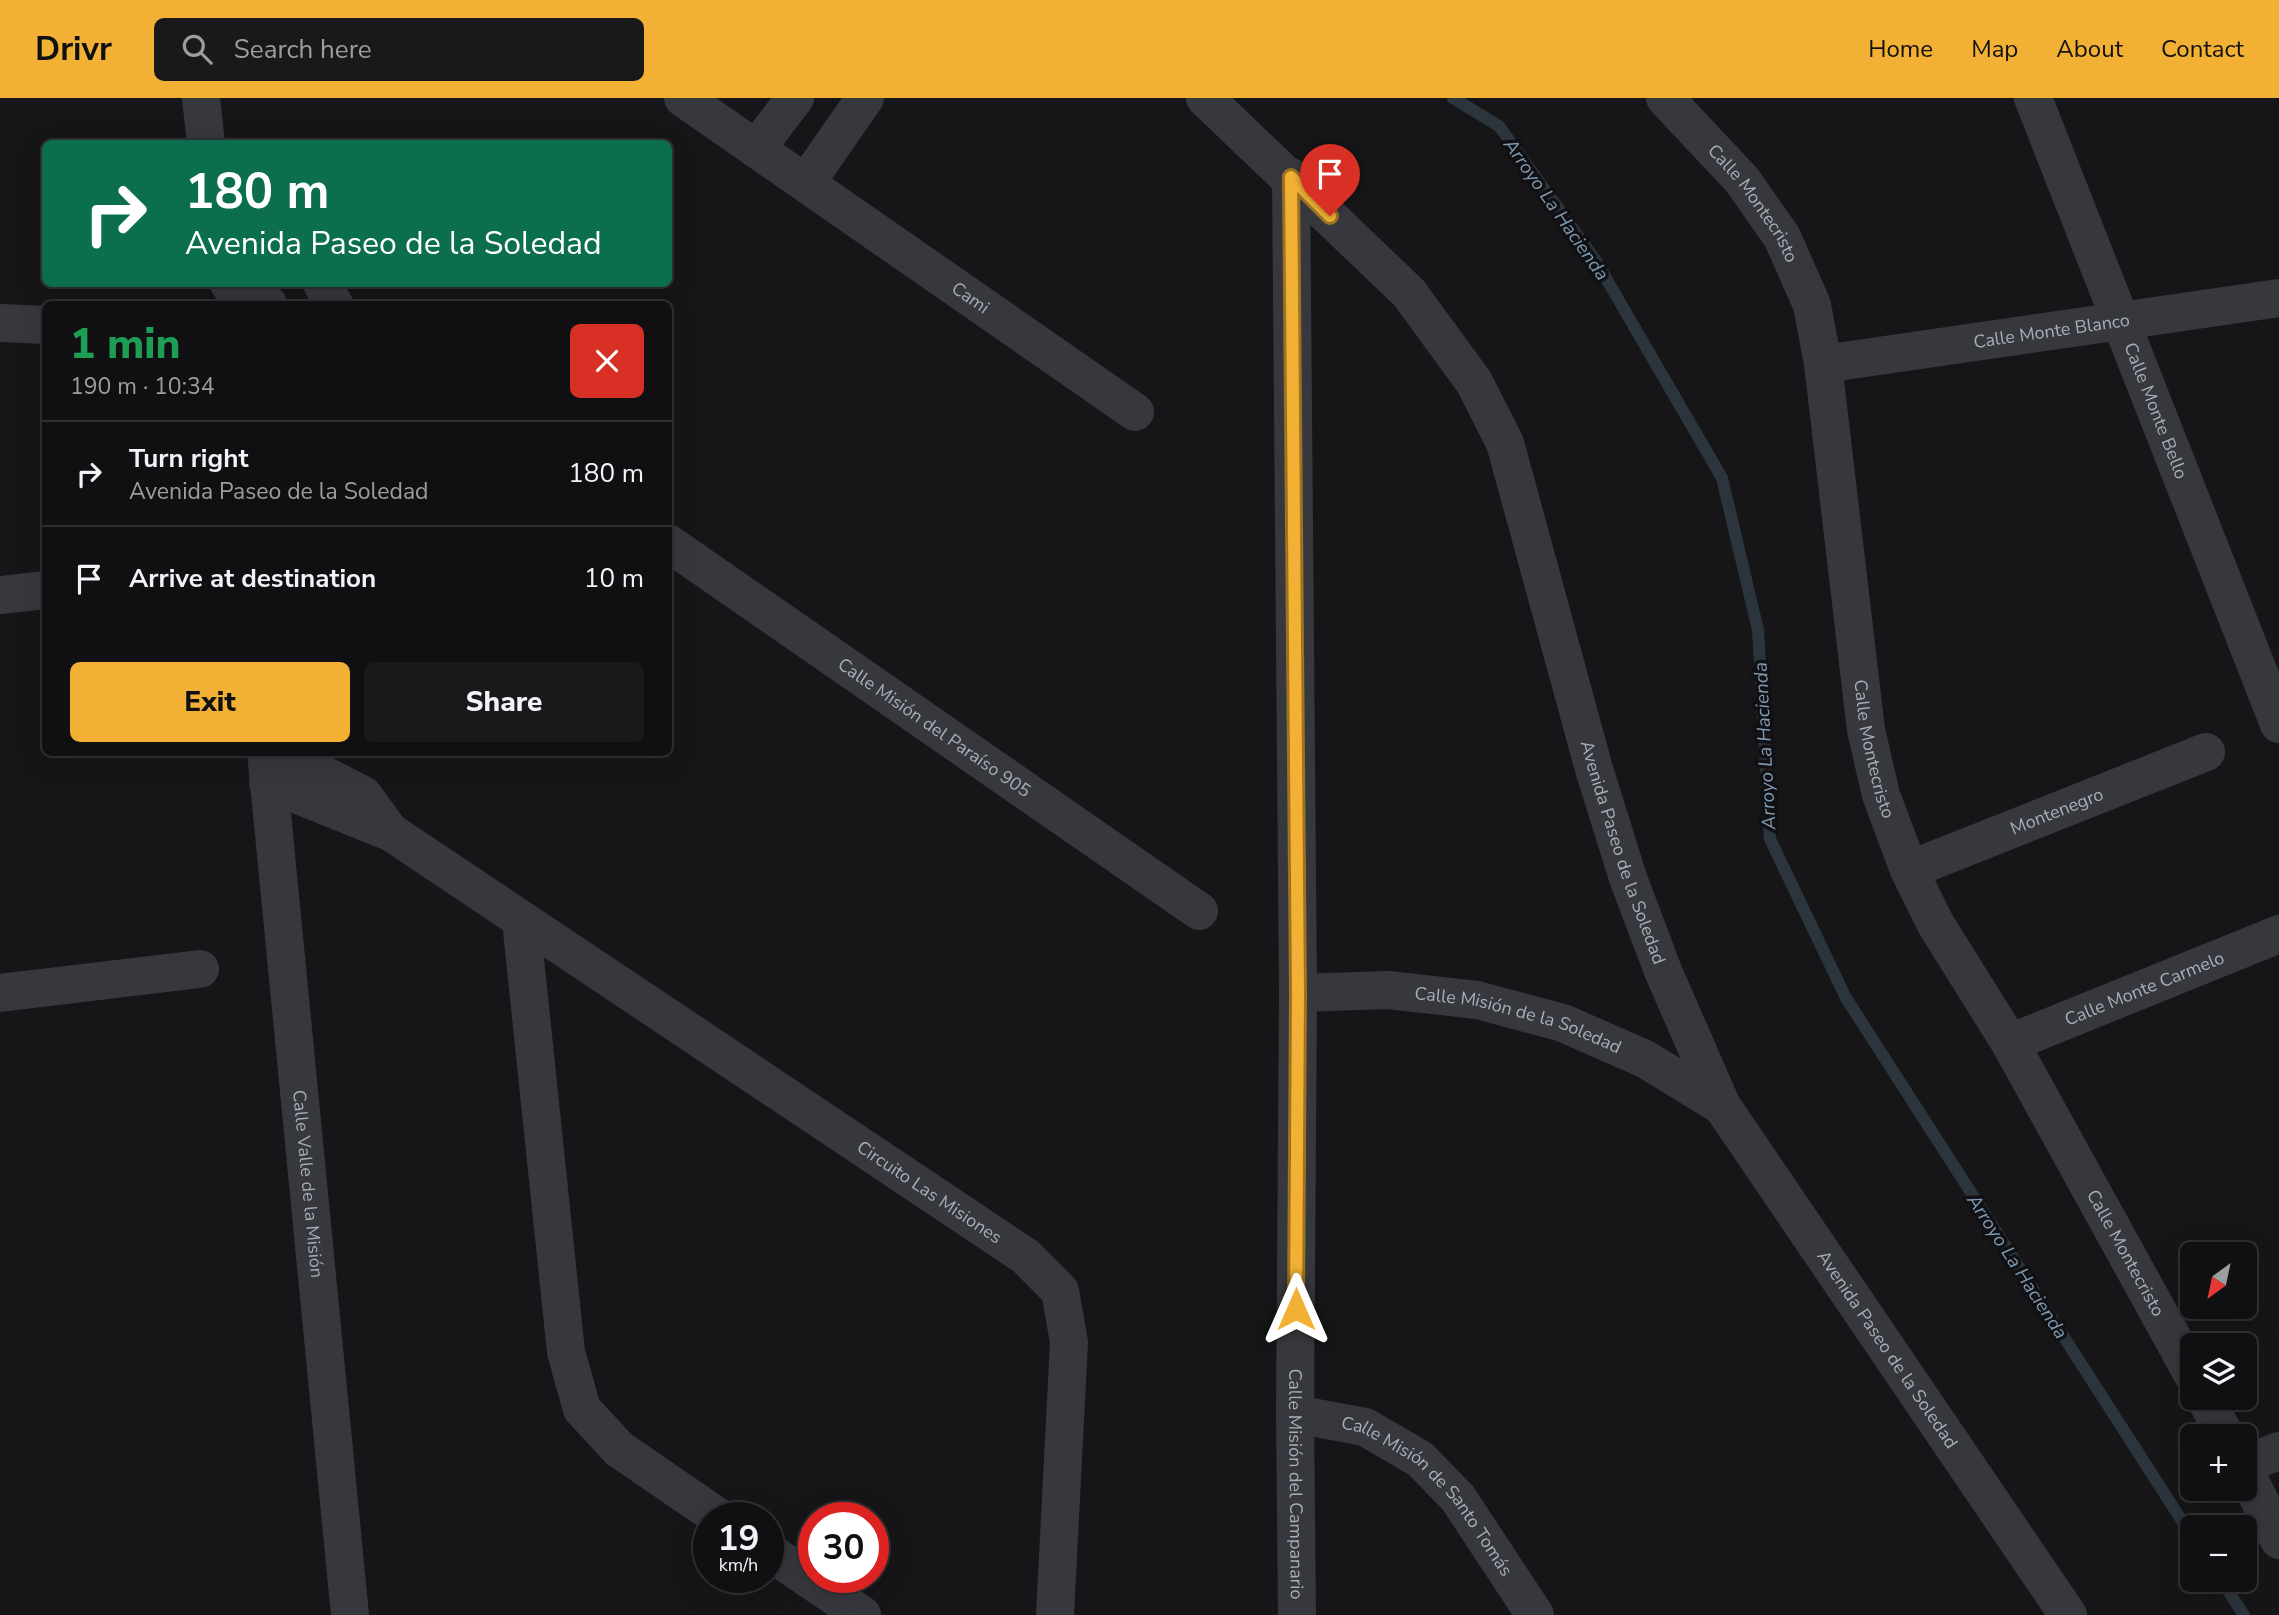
<!DOCTYPE html>
<meta charset="utf-8">
<style>
:root{--surface:#101012;--page:#19191b;--text:#f1f3f6;--muted:#9c9d9f;--line:#303032;--accent:#f2b134}
body{margin:0;font-family:"Nunito Sans",sans-serif;background:var(--page);color:var(--text);height:100vh;display:flex;flex-direction:column;font-size:26px;white-space:nowrap}
*{box-sizing:border-box;margin:0}
p{font-size:23px;color:var(--muted)}
.icon{flex:none;width:38px;height:38px;fill:none;stroke:currentColor;stroke-width:2;stroke-linecap:round;stroke-linejoin:round}
.map{position:relative;flex:1;overflow:hidden}
.side{position:absolute;left:42px;top:203px;width:630px;height:455px;display:flex;flex-direction:column;background:var(--surface);border-radius:10px;box-shadow:0 7px 28px #0002,0 0 0 2px var(--line)}
.side>*{flex:none}
.hud{position:absolute;left:42px;top:42px;width:630px;height:147px;border-radius:10px;box-shadow:0 7px 28px #0002,0 0 0 2px var(--line);background:#0b6e4f;color:#fff;overflow:hidden}
.needle{width:46px;rotate:213deg}
.buttons{position:absolute;left:2180px;top:1144px;display:grid;gap:14px}
.buttons a{display:grid;place-items:center;width:77px;height:77px;border-radius:10px;background:var(--surface);box-shadow:0 7px 28px #0002,0 0 0 2px var(--line);font-size:35px}
.speed{position:absolute;left:693px;top:1404px;display:flex;gap:14px;font-size:35px;font-weight:700;text-align:center}
.speed>*{display:grid;place-content:center;width:91px;height:91px;border-radius:50%;background:var(--surface);box-shadow:0 7px 28px #0002,0 0 0 2px var(--line);line-height:1}
.speed small{font-size:18px;font-weight:400}
.speed .limit{border:10px solid #d22;background:#fff;color:#111}
.pin{position:absolute;display:grid;place-items:center;width:60px;height:60px;color:#fff;margin:-72px -30px;border-radius:50% 50% 50% 0;rotate:-45deg;box-shadow:0 0 7px #0007}
.pin .icon{rotate:45deg}
.me{position:absolute;width:77px;margin:-38px;rotate:0deg;stroke-linejoin:round;filter:drop-shadow(0 0 5px #0008)}
.turn{display:flex;align-items:center;gap:24px;height:147px;padding:0 28px;font-size:32px}
.turn .icon{width:91px;height:91px;stroke-width:2.5}
.turn b{display:block;font-size:49px;line-height:60px}
.round{display:grid;place-items:center;flex:none;width:74px;height:74px;border-radius:10px;background:var(--page)}
.head{display:flex;align-items:center;justify-content:space-between;height:119px;padding:0 28px}
h1{font-size:42px;font-weight:800;line-height:52px;color:#1e9e55}
.button{display:flex;gap:14px;margin-top:auto;padding:14px 28px}
.button a{flex:1;height:80px;border-radius:10px;background:var(--accent);color:#111;font-size:28px;font-weight:800;line-height:80px;text-align:center}
.button a+a{background:var(--page);color:var(--text)}
ul{padding:0;list-style:none}
li{display:flex;align-items:center;gap:21px;height:105px;padding:0 28px;border-top:2px solid var(--line)}
li div{flex:1}
li b{display:block;font-size:26px}
li em{font-style:normal}
header{display:flex;align-items:center;gap:42px;box-sizing:border-box;height:98px;padding:0 35px;background:var(--accent);color:#111}
header strong{font-size:33px}
nav{display:flex;gap:38px;margin-inline-start:auto;font-size:24px}
.search{width:490px;height:63px;background:var(--page);display:flex;align-items:center;gap:18px;box-sizing:border-box;padding:0 24px;border-radius:10px;color:var(--muted);font-size:26px}
.map>svg:first-child{display:block}
.lines{fill:none;stroke-linecap:round;stroke-linejoin:round}
.stream{stroke:#2c353c;stroke-width:12}
.street{stroke:#37383d;stroke-width:38}
.route-casing{stroke:#9d7322;stroke-width:18}
.route{stroke:#f2b134;stroke-width:12}
.labels{text-anchor:middle;stroke-width:7;stroke-linejoin:round;paint-order:stroke}
.street-label{font-size:18px;fill:#a8adb8;stroke:#111113}
.water-label{font-size:19px;font-style:italic;fill:#7f9bb3;stroke:#111113}
</style>
<header>
<strong>Drivr</strong>
<div class="search"><svg class="icon" aria-label="search" viewBox="0 0 24 24"><circle cx="10" cy="10" r="6"/><path d="M15 15l6 6"/></svg>Search here</div>
<nav><a>Home</a><a>Map</a><a>About</a><a>Contact</a></nav>
</header>
<div class="map">
<svg width="2279" height="1517" viewBox="0 0 2279 1517">
<rect width="100%" height="100%" fill="#161618"/>
<g class="lines">
<path class="stream" d="M1453,0L1499,28L1596,163L1722,380L1758,532L1770,741L1846,900L2193,1440
M2221,1482L2244,1517"/>
<g class="street">
<path d="M201,0L206,46"/>
<path id="s1" d="M683,0L1135,314"/>
<path id="s2" d="M1205,0L1409,195L1474,284L1505,345L1594,671L1628,780L1663,873L1722,1008L2068,1517"/>
<path id="s3" d="M1665,0L1742,82L1782,139L1812,207L1823,266L1866,632L1881,697L1909,772L1935,825L2010,945L2193,1277"/>
<path id="s4" d="M2033,0L2279,626"/>
<path d="M756,51L795,0"/>
<path id="s5" d="M1291,79L1298,895L1295,1316L1297,1517"/>
<path d="M806,85L865,0"/>
<path d="M229,186L268,206"/>
<path d="M322,186L334,206"/>
<path d="M0,225L46,227"/>
<path id="s6" d="M1823,266L2279,200"/>
<path id="s7" d="M668,445L1199,813"/>
<path d="M0,497L46,492"/>
<path id="s8" d="M266,654L350,1517"/>
<path d="M280,654L363,697L388,731"/>
<path id="s9" d="M268,685L392,735L1025,1158L1060,1193L1069,1244L1055,1517"/>
<path id="s10" d="M1909,772L2206,654"/>
<path d="M521,823L566,1254L582,1311L619,1351L718,1419"/>
<path d="M0,895L200,871"/>
<path id="s11" d="M1298,895L1388,892L1477,902L1563,925L1645,961L1722,1008"/>
<path id="s12" d="M2010,945L2279,836"/>
<path d="M2205,1300L2226,1339"/>
<path id="s13" d="M1295,1316L1365,1329L1420,1361L1458,1400L1535,1517"/>
<path d="M2245,1366L2279,1353"/>
<path d="M2245,1373L2279,1442"/>
<path d="M768,1453L862,1517"/>
</g>
</g>
<g class="lines">
<g class="route-casing">
<path id="route" d="M1296,1211L1298,895L1291,79L1330,118"/>
</g>
<use href="#route" class="route"/>
</g>
<g class="labels">
<g class="street-label">
<text dy="6" stroke="none"><textPath href="#s3" startOffset="138">Calle Montecristo</textPath></text>
<text dy="6" stroke="none"><textPath href="#s1" startOffset="350">Cami</textPath></text>
<text dy="6" stroke="none"><textPath href="#s6" startOffset="231">Calle Monte Blanco</textPath></text>
<text dy="6" stroke="none"><textPath href="#s4" startOffset="336">Calle Monte Bello</textPath></text>
<text dy="6" stroke="none"><textPath href="#s7" startOffset="324">Calle Misión del Paraíso 905</textPath></text>
<text dy="6" stroke="none"><textPath href="#s3" startOffset="705">Calle Montecristo</textPath></text>
<text dy="6" stroke="none"><textPath href="#s10" startOffset="159">Montenegro</textPath></text>
<text dy="6" stroke="none"><textPath href="#s2" startOffset="887">Avenida Paseo de la Soledad</textPath></text>
<text dy="6" stroke="none"><textPath href="#s12" startOffset="145">Calle Monte Carmelo</textPath></text>
<text dy="6" stroke="none"><textPath href="#s11" startOffset="224">Calle Misión de la Soledad</textPath></text>
<text dy="6" stroke="none"><textPath href="#s8" startOffset="434">Calle Valle de la Misión</textPath></text>
<text dy="6" stroke="none"><textPath href="#s9" startOffset="780">Circuito Las Misiones</textPath></text>
<text dy="6" stroke="none"><textPath href="#s3" startOffset="1272">Calle Montecristo</textPath></text>
<text dy="6" stroke="none"><textPath href="#s2" startOffset="1454">Avenida Paseo de la Soledad</textPath></text>
<text dy="6" stroke="none"><textPath href="#s5" startOffset="1307">Calle Misión del Campanario</textPath></text>
<text dy="6" stroke="none"><textPath href="#s13" startOffset="164">Calle Misión de Santo Tomás</textPath></text>
</g>
<g class="water-label">
<text transform="translate(1557 111) rotate(55)" y="7">Arroyo La Hacienda</text>
<text transform="translate(1764 648) rotate(-93)" y="7">Arroyo La Hacienda</text>
<text transform="translate(2018 1168) rotate(57)" y="7">Arroyo La Hacienda</text>
</g>
</g>
</svg>
<div class="buttons">
<a><svg class="needle" viewBox="-14 -14 28 28"><path d="M0-13l5 13h-10z" fill="#e53935"/><path d="M0 13l5-13h-10z" fill="#9c9d9f"/></svg></a>
<a><svg class="icon" aria-label="layers" viewBox="0 0 24 24"><path d="M12 4l9 5-9 5-9-5zM3 14l9 5 9-5"/></svg></a>
<a>+</a>
<a>−</a>
</div>
<div class="speed"><div>19<small>km/h</small></div><div class="limit">30</div></div>
<div class="pin" style="left:1330px;top:118px;background:#d93025"><svg class="icon" aria-label="arrive" viewBox="0 0 24 24"><path d="M6 21V4h12l-3 4 3 4H6"/></svg></div>
<svg class="me" style="left:1296px;top:1211px" viewBox="-20 -20 40 40"><path d="M0-17L14 15 0 8-14 15z" fill="#f2b134" stroke="#fff" stroke-width="4"/></svg>
<div class="hud">
<div class="turn"><svg class="icon" aria-label="right" viewBox="0 0 24 24"><path d="M7 20v-9h11M14 6l5 5-5 5"/></svg><div><b>180 m</b>Avenida Paseo de la Soledad</div></div>
</div>
<section class="side">
<div class="head"><div><h1>1 min</h1><p>190 m · 10:34</p></div><a class="round" style="background:#d93025;color:#fff"><svg class="icon" aria-label="close" viewBox="0 0 24 24"><path d="M6 6l12 12M18 6L6 18"/></svg></a></div>
<ul>
<li><svg class="icon" aria-label="right" viewBox="0 0 24 24"><path d="M7 20v-9h11M14 6l5 5-5 5"/></svg><div><b>Turn right</b><p>Avenida Paseo de la Soledad</p></div><em>180 m</em></li>
<li><svg class="icon" aria-label="arrive" viewBox="0 0 24 24"><path d="M6 21V4h12l-3 4 3 4H6"/></svg><div><b>Arrive at destination</b></div><em>10 m</em></li>
</ul>
<div class="button"><a>Exit</a><a>Share</a></div>
</section>
</div>
